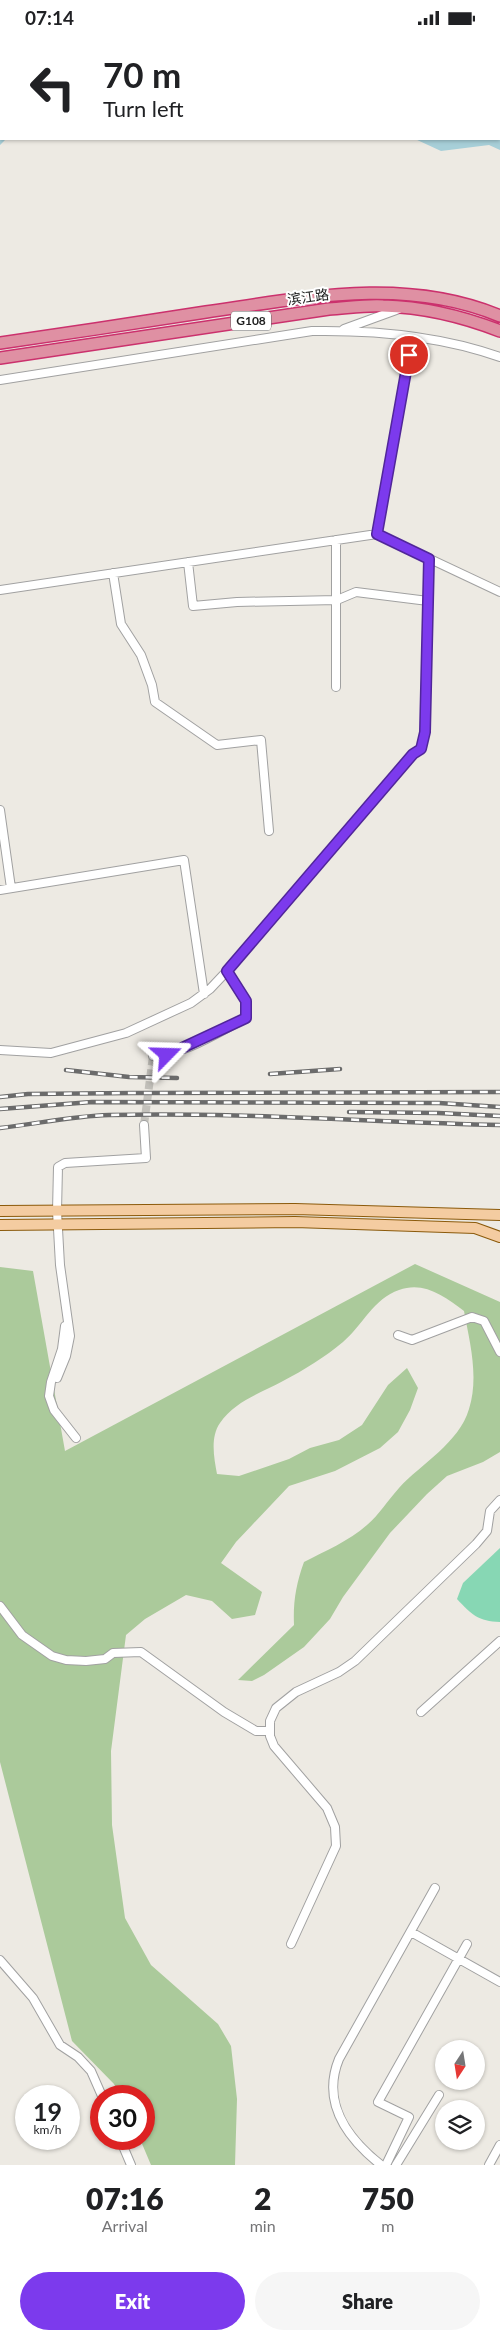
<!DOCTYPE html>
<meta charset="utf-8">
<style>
:root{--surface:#fff;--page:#f6f6f6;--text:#202124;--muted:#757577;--accent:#7c3aed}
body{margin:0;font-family:Lato,"Noto Sans SC",sans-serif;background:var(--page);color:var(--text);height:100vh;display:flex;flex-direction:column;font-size:19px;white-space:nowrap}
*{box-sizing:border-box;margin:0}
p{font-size:16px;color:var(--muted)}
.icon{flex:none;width:28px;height:28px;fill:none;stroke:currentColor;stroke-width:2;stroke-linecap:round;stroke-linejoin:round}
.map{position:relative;height:2130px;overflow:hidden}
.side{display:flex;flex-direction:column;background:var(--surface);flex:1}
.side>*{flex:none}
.hud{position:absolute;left:0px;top:0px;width:500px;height:105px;box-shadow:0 1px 4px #0004;background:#fff;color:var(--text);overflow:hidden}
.needle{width:32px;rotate:192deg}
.buttons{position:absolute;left:435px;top:2005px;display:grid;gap:10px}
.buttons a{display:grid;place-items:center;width:50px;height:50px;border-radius:50%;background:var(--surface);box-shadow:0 1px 4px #0004;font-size:25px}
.speed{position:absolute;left:15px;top:2050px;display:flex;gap:10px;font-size:25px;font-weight:700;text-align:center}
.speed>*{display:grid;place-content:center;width:65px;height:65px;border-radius:50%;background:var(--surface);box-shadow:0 1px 4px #0004;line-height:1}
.speed small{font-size:12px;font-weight:400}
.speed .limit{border:8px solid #d22;background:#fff;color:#111}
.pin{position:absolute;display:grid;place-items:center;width:42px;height:42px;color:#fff;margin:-21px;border:2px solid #fff;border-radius:50%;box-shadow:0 1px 5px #0007}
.me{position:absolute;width:55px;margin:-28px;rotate:68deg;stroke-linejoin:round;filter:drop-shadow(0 0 4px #0008)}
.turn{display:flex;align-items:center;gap:18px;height:105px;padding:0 20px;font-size:22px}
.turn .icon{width:65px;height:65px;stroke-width:2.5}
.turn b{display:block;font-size:35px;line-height:42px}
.eta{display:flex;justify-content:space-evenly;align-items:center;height:85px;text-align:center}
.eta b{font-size:30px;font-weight:800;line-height:35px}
.primary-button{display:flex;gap:10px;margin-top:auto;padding:10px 20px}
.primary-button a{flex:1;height:58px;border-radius:30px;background:var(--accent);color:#fff;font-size:20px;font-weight:800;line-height:58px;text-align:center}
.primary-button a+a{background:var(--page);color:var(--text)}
.status{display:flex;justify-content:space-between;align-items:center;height:35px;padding:0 25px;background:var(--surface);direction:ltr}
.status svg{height:14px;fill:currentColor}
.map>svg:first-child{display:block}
.forest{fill:#abca9b}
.pitch{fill:#87d7b4}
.water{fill:#a7cfd8}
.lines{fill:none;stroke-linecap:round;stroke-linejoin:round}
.minor-tunnel{stroke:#c3c1bb;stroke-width:8;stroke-dasharray:8 4;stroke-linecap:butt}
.minor-casing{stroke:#a1a1a1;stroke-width:10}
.major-casing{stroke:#8b5a0b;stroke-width:12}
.highway-casing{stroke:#cb316d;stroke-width:14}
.minor{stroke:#fff;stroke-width:8}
.major{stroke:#f4cca1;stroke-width:10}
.highway{stroke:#df90a3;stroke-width:11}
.rail-casing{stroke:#6b6b6b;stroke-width:4.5}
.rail{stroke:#fff;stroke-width:2.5;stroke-dasharray:8;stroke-linecap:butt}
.route-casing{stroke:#51269a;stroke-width:12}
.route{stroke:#7c3aed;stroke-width:9}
.labels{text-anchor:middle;stroke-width:4;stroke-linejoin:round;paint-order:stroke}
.shield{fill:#fff;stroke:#616161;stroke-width:1}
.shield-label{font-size:12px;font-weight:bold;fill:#1d1d1d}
.street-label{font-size:14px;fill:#1d1d1d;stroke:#fff}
</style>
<div class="status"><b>07:14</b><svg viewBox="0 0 49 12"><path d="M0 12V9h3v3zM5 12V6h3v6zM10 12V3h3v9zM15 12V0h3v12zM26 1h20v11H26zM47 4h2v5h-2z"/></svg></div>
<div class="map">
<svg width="500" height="2130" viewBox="0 0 500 2130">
<rect width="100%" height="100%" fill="#edeae3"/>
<path class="forest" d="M415,1229L500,1267V1417L483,1427L447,1441L427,1459L390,1498L343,1562L330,1584L304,1612L264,1640L252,1646L238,1645L294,1590C293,1567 296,1549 304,1527C325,1516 349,1506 367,1490C379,1480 388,1465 399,1453C422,1428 459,1408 469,1374C479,1342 470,1308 464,1276C444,1261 424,1246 399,1255C374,1263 362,1291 343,1307C325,1322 304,1335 283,1346C261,1358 235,1366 220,1388C210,1402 214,1423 217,1439L239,1441L289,1424L310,1413L339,1405L362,1390L388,1350L407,1333L418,1353L410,1375L398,1397L380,1413L335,1436L289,1451L236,1507L221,1528L262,1557L255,1580L232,1584L212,1566L186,1560L145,1584L126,1600L111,1716L112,1790L125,1883L151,1930L218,1989L231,2011L237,2064L235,2130H151L140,2104H144V2061H120L114,2049L72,2006L0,1727V1232L33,1236L65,1416Z"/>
<path class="pitch" d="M500,1513V1587C478,1586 472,1580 457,1564L463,1548Z"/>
<path class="water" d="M0,0H500V115L489,110L441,116L415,104H499V1H1V104H35L5,105L0,110Z"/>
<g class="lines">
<path class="minor-tunnel" d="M144,1090L153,1021"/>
<g class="minor-casing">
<path id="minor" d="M344,294L399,274
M0,345L312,296C374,295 441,301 500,322
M377,499L412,302
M188,527L193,571L237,567L337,565L356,557L428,566
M113,538L121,589L141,620L152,650L155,667L217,710L261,705L269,796
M0,555L377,499L500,557
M336,652V505
M0,775L11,853
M0,855L184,825L204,959
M0,1015L51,1018L126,998L191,968L210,954L227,936L413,719L421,713L425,697L429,524
M153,1021C186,1019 216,998 246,983V966L227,936
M65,1291L62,1314L51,1347L49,1361L54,1375L76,1403
M398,1300L412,1305L472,1282L484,1286L500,1317
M57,1343L66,1321L70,1301L60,1230L57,1176L58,1132L65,1128L146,1123L144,1090
M0,1571L22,1600L52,1621L66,1625L86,1626L105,1624L113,1618L141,1617L224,1677L256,1696H269
M421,1677L500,1606
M411,1897L500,1947
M291,1909L336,1811L335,1792L327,1773L274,1711L270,1701V1686L276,1673L296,1657L339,1637L355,1626L476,1509L487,1496L490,1476L500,1465
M0,1925L33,1963L60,2010L78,2022L91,2036L102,2061
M120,2104L131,2130
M381,2130C347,2103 321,2068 339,2024L435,1853
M386,2130L409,2082L378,2067L467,1909
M396,2130L439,2060
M489,2130L500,2110"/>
</g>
<g class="major-casing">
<path id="major" d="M0,1176L295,1174L500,1180
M0,1190L295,1187L475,1193L500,1202"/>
</g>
<g class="highway-casing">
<path id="highway" d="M0,308C69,298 137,288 206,277C303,263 405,241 500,281
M0,323L329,274C347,273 365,270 383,271C423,272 464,282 500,296"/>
</g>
<use href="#minor" class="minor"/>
<use href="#major" class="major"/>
<use href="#highway" class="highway"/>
<g class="rail-casing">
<path id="rail" d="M66,1035L129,1042L177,1043
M270,1039L340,1034
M0,1062L28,1059L132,1058L500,1057
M0,1074L92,1067L439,1068L500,1072
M349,1077L438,1078L500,1081
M0,1093C36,1089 73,1081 109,1080C240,1077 370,1087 500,1090"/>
</g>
<use href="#rail" class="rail"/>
</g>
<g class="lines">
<g class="route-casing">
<path id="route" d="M167,1020L246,983V966L227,936L413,719L421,714L425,697L429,524L377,499L409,320"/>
</g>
<use href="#route" class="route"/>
</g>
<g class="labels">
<rect class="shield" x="231" y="276.5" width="40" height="19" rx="4"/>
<g class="shield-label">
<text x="251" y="290">G108</text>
</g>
<g class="street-label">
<text transform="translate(308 262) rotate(-8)" y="5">滨江路</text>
</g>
</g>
</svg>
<div class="buttons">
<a><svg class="needle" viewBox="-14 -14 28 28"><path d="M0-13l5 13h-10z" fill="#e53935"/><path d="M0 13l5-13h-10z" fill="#757577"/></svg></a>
<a><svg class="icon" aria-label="layers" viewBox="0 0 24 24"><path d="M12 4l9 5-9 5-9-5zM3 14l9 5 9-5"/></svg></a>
</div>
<div class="speed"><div>19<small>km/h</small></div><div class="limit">30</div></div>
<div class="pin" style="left:409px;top:320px;background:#d93025"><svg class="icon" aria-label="arrive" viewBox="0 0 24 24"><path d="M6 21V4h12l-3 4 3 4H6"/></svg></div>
<svg class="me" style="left:167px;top:1020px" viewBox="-20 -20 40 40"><path d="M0-17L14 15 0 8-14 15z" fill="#7c3aed" stroke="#fff" stroke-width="4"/></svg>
<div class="hud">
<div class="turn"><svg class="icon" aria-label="left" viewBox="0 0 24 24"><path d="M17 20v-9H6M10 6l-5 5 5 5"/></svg><div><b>70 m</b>Turn left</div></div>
</div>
</div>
<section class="side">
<div class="eta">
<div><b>07:16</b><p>Arrival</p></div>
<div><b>2</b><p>min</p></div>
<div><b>750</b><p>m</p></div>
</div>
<div class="primary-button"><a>Exit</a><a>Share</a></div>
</section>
